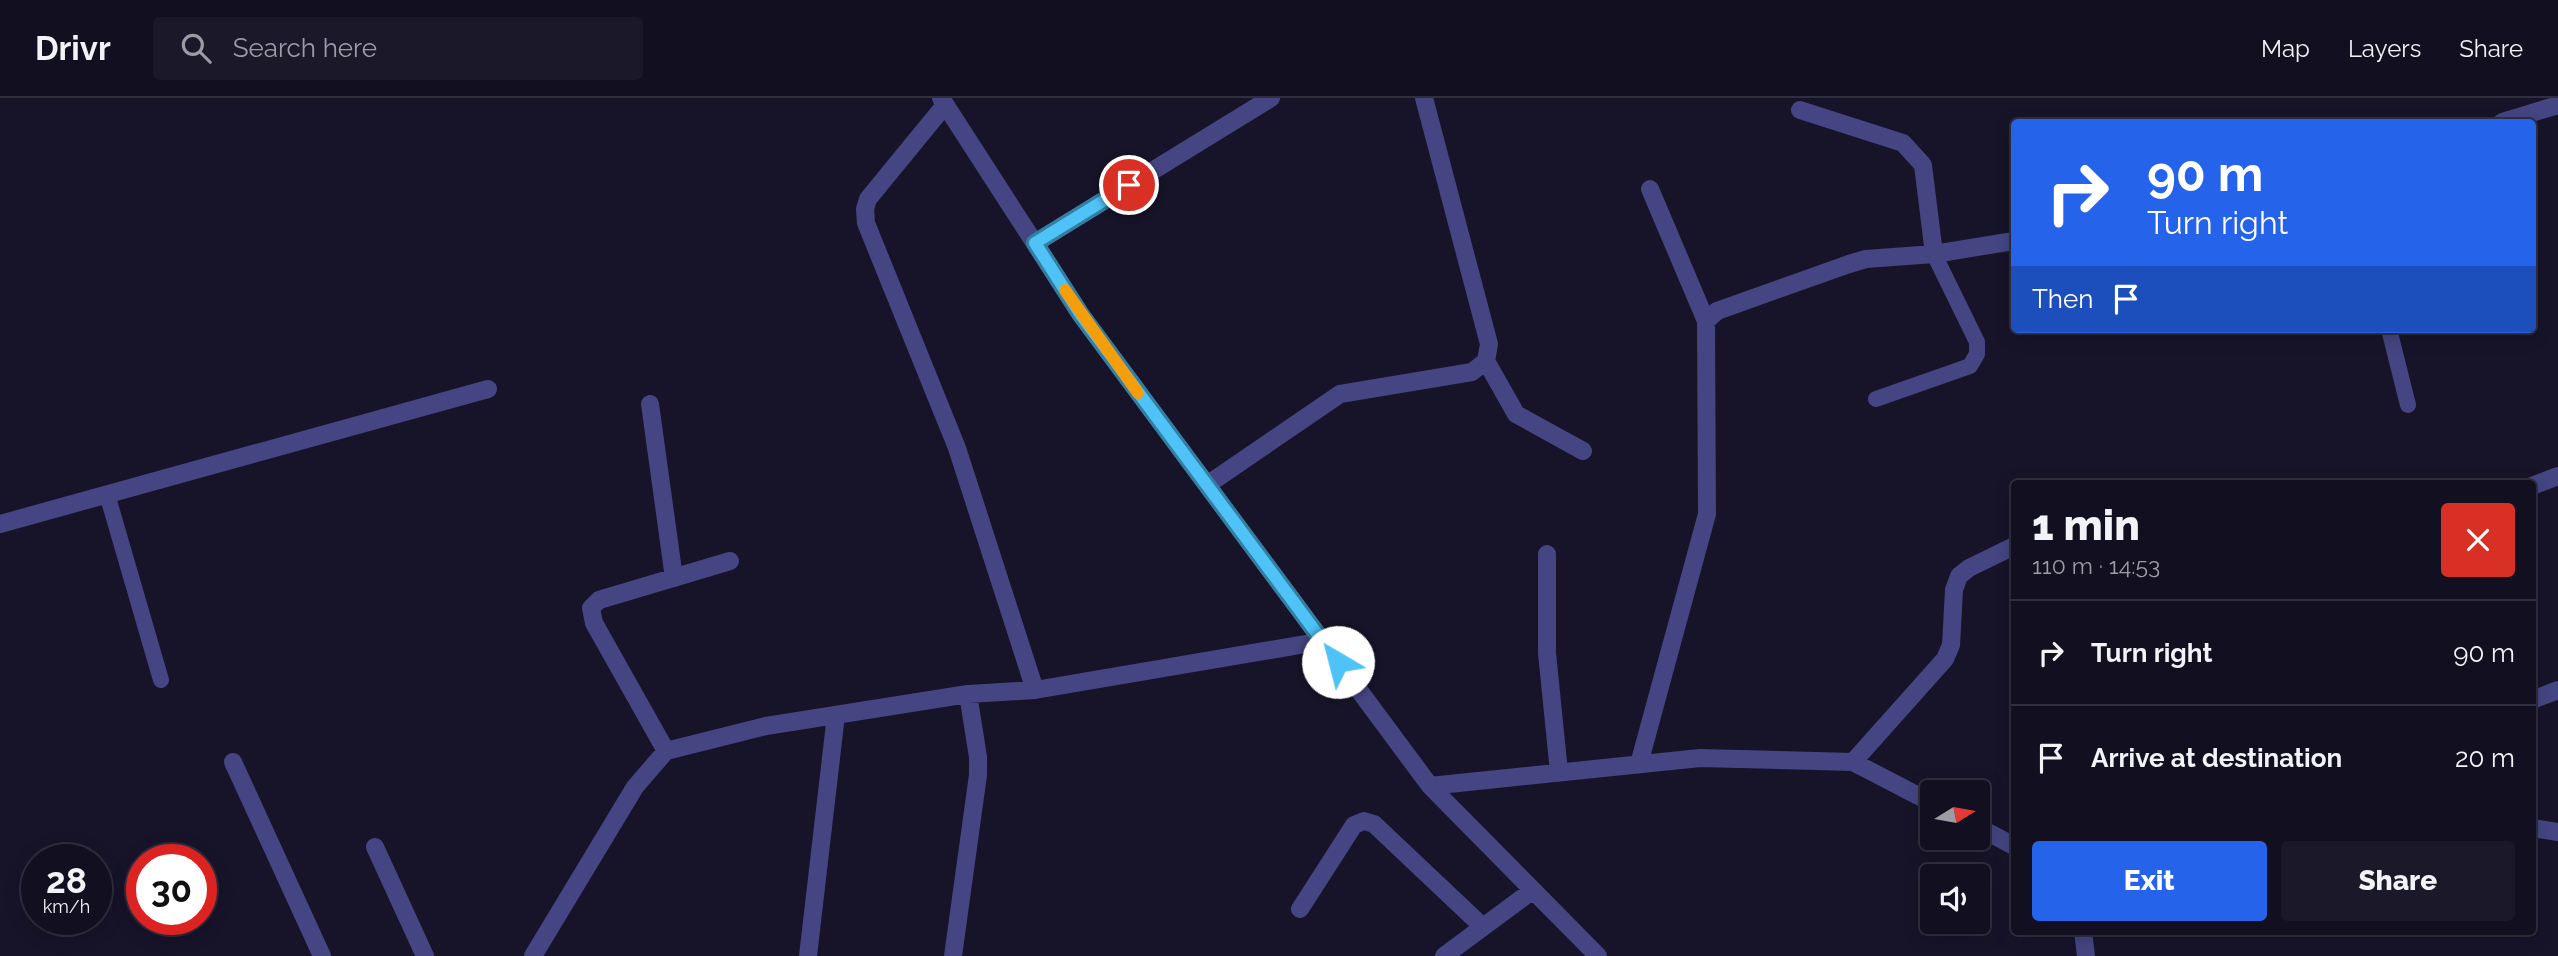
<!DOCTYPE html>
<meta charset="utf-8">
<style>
:root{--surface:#110f20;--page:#1a1829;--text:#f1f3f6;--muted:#9c9ca5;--line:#302f3e;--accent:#2563eb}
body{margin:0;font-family:Raleway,sans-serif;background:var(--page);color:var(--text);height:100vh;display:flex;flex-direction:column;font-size:26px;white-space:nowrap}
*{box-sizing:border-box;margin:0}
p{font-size:23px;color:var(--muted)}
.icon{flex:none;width:38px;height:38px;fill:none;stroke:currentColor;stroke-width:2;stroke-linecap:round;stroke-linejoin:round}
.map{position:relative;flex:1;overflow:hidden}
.details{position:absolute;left:2011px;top:382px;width:525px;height:455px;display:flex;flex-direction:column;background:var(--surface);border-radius:7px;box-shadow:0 4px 18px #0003,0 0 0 2px var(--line)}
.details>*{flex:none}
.hud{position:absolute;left:2011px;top:21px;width:525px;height:214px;border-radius:7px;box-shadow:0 4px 18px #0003,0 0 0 2px var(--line);background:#2563eb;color:#fff;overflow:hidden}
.needle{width:46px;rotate:79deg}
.tools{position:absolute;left:1920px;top:682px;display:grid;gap:14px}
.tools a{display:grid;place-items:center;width:70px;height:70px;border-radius:7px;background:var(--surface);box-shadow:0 4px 18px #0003,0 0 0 2px var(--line);font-size:35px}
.speed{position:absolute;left:21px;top:746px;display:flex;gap:14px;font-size:35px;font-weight:700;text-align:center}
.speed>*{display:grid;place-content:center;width:91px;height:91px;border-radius:50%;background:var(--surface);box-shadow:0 4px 18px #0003,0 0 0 2px var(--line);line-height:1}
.speed small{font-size:18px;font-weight:400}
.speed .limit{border:10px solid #d22;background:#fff;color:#111}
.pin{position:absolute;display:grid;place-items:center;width:60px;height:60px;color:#fff;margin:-30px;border:4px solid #fff;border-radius:50%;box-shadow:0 2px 7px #0007}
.me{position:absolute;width:77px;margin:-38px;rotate:323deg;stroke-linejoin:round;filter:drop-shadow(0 0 5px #0008)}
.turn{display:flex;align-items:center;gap:24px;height:147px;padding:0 21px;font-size:32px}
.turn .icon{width:91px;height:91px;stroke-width:2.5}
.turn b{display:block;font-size:49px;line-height:60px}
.then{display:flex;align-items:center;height:66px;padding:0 21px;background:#0003;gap:14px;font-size:26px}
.round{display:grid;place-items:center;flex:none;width:74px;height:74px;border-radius:7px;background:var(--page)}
.overview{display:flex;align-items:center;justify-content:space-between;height:119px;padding:0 21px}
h1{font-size:42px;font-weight:800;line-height:52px}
.button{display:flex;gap:14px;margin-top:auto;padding:14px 21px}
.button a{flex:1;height:80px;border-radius:7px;background:var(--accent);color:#fff;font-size:28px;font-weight:800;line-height:80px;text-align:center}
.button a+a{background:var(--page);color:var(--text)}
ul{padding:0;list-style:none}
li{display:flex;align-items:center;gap:21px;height:105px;padding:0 21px;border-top:2px solid var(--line)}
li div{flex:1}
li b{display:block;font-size:26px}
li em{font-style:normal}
header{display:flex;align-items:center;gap:42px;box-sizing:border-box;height:98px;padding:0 35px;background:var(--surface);border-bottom:2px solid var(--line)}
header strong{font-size:33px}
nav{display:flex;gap:38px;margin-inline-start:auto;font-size:24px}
.search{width:490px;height:63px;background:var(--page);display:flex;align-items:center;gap:18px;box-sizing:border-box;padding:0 24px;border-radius:7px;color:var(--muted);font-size:26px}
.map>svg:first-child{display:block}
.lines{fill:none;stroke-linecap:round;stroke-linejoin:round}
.lane{stroke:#454583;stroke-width:16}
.street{stroke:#454583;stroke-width:18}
.route-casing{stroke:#337fa1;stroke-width:18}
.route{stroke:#4fc3f7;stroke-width:12}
.slow{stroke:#f59e0b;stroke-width:12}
</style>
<header>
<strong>Drivr</strong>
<div class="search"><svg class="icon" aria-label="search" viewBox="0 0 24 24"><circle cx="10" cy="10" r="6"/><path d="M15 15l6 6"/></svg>Search here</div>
<nav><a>Map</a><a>Layers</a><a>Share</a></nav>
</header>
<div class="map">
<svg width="2558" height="858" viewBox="0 0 2558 858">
<rect width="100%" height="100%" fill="#17142a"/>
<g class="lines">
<path class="lane" d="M2389,231L2408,307
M1876,301L1970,268L1977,256V244L1934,156
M107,396L161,582"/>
<path class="street" d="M941,0L1081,217L1430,688L1598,858
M945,7L868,101L865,111L866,125L957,350L1035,592
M1800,12L1903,45L1923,67L1934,156
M2502,24L2558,7
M1650,91L1706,223
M1035,145L1271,0
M1486,263L1516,316L1583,353
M650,306L674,480
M1207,387L1340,296L1472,274L1486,263L1489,246L1424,0
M2532,388L2558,378
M0,426L488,291
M1547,456V555L1559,674
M2532,602L2558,592
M666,653L594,525L591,510L599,502L730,463
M233,664L322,858
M1853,664L1945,561L1951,547L1954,492L1959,478L1969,470L2014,448
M1639,666L1707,416L1706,223L1717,213L1849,166L1866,161L1934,156L2014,143
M1430,688L1700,660L1853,664L1932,705
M1978,729L2014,748
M2532,730L2558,734
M375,749L425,858
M1300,811L1354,727L1364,723L1374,726L1483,829
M2083,833L2086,858
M533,858L635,689L666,653L766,628L968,596L1035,592L1323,543
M808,858L836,617
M953,858L978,677V659L968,596
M1444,858L1533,792"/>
</g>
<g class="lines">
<g class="route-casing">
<path id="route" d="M1129,87L1035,145L1081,217L1338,564"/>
</g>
<use href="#route" class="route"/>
<path class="slow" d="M1065,192L1138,295"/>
</g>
</svg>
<div class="tools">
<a><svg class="needle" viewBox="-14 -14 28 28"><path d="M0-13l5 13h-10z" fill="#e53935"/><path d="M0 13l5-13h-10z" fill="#9c9ca5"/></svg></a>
<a><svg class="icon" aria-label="sound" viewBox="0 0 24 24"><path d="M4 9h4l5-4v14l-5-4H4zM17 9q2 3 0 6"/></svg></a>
</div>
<div class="speed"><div>28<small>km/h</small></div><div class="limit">30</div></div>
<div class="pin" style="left:1129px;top:87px;background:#d93025"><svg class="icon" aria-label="arrive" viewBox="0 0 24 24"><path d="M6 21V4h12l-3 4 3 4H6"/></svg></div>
<svg class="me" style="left:1338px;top:564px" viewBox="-20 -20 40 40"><circle r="19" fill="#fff"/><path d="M0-13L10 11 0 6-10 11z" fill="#4fc3f7"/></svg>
<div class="hud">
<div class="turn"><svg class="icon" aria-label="right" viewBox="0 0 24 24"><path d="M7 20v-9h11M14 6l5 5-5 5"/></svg><div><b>90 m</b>Turn right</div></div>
<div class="then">Then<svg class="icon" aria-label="arrive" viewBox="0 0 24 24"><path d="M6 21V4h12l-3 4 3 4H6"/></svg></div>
</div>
<section class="details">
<div class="overview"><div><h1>1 min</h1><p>110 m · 14:53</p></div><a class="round" style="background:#d93025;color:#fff"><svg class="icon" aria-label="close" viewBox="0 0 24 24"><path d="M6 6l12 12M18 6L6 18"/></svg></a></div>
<ul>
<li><svg class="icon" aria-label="right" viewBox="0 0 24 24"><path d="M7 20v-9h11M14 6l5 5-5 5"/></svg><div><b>Turn right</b></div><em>90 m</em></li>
<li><svg class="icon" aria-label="arrive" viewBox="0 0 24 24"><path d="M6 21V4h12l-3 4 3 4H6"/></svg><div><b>Arrive at destination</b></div><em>20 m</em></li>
</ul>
<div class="button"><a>Exit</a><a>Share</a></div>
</section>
</div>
